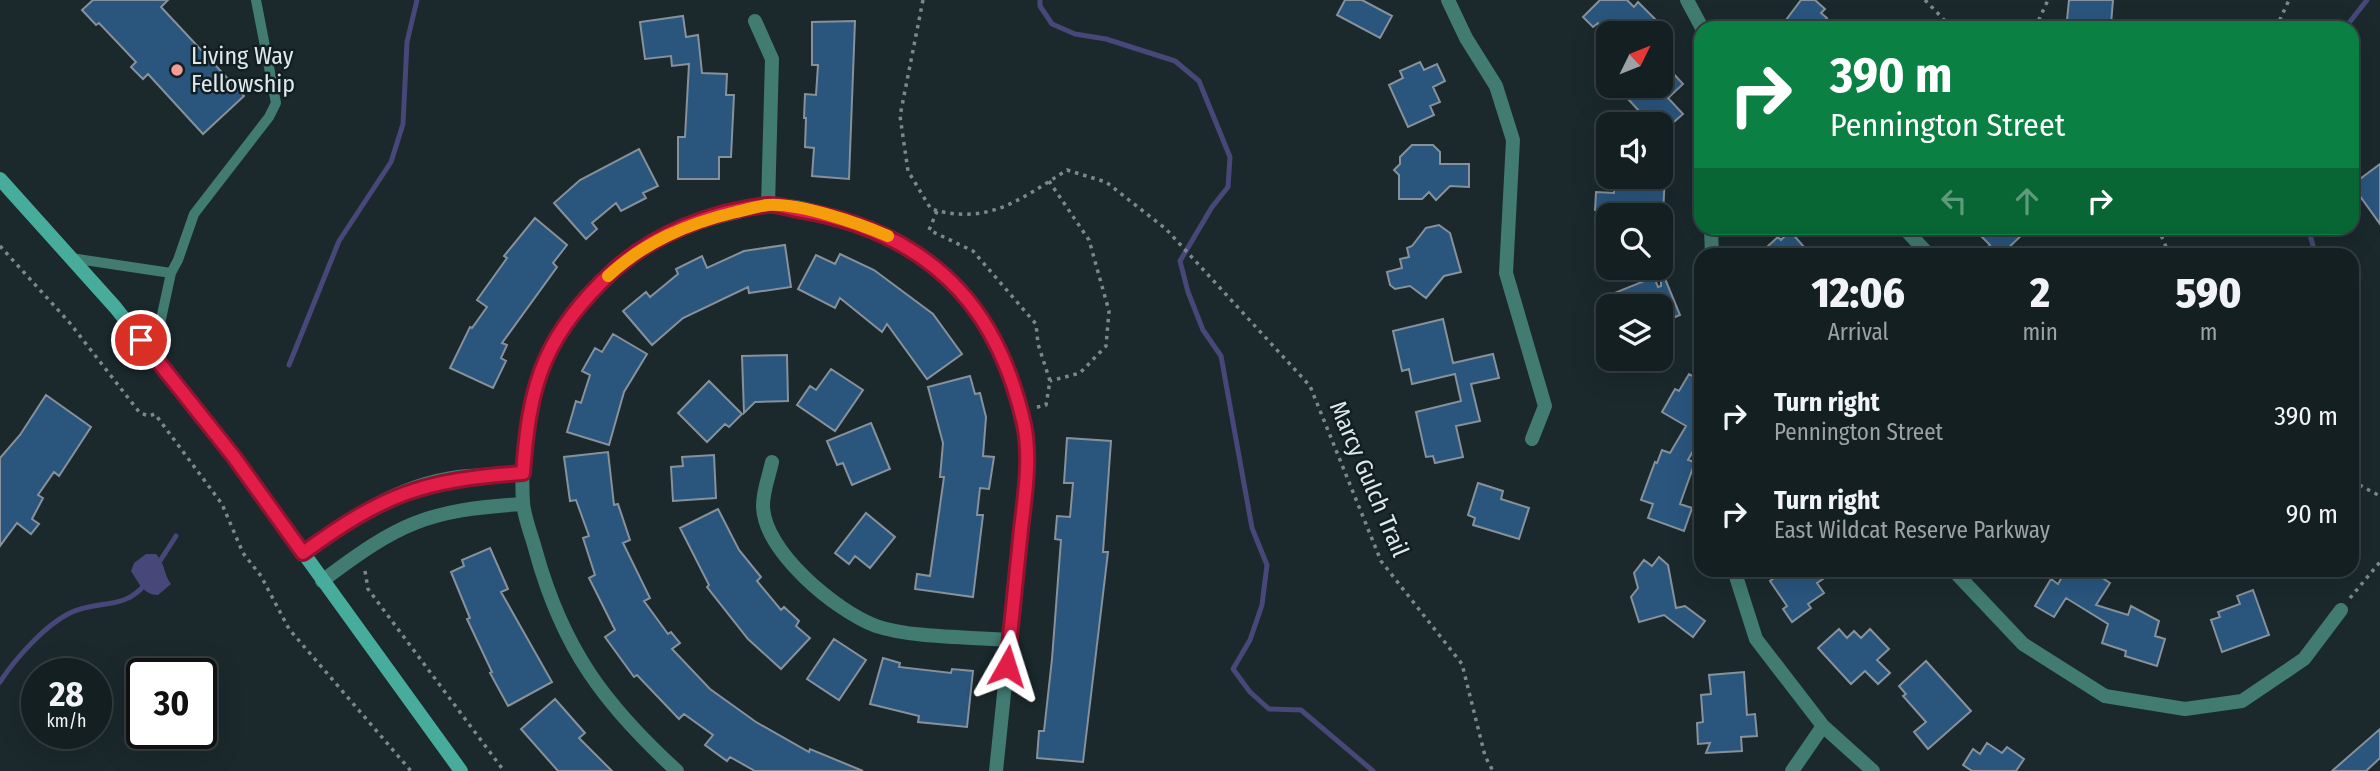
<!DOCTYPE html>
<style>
:root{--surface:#141f21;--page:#1d272a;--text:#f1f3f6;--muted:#9da2a5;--line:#333d3f}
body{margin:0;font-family:"Fira Sans Condensed",sans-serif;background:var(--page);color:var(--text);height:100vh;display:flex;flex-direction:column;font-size:26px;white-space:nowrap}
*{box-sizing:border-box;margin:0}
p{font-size:23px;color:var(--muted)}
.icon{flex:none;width:38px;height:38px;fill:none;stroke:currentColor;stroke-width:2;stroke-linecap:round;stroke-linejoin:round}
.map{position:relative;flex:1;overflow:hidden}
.sheet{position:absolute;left:1694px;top:248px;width:665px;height:329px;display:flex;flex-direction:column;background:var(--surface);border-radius:21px;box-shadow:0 7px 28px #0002,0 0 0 2px var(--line)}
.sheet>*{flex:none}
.hud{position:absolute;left:1694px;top:21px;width:665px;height:214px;border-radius:21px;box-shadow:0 7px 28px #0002,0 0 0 2px var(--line);background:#0b8043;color:#fff;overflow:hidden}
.needle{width:46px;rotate:47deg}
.fabs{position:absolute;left:1596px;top:21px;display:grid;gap:14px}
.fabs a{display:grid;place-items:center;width:77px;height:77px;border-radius:14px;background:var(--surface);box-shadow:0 7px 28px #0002,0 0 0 2px var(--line);font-size:35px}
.speed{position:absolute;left:21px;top:658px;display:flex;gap:14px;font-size:35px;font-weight:700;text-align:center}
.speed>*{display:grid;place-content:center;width:91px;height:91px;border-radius:50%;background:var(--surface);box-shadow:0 7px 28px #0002,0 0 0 2px var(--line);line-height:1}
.speed small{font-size:18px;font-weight:400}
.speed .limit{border:4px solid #111;border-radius:10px;background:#fff;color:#111}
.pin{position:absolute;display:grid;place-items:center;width:60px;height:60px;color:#fff;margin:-30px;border:4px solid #fff;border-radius:50%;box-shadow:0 2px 7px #0007}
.me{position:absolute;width:77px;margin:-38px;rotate:6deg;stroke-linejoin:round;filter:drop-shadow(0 0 5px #0008)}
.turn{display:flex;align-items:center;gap:24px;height:147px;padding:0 21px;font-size:32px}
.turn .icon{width:91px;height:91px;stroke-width:2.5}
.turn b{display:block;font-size:49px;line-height:60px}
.lanes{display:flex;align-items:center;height:66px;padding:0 21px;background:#0003;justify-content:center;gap:35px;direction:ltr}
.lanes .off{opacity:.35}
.eta{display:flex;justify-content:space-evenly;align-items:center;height:119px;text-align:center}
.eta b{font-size:42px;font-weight:800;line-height:49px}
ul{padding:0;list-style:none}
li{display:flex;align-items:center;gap:21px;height:98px;padding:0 21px}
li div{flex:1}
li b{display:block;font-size:26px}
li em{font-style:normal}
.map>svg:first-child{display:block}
.water{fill:#484779}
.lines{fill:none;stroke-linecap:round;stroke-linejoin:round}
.stream{stroke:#484779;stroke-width:5}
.building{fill:#2a557d;stroke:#86919b;stroke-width:2}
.path{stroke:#7d888b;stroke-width:3.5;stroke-dasharray:3.5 5;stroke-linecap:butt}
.service{stroke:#417b71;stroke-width:10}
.minor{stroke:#417b71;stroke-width:14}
.secondary{stroke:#47ac9c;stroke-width:14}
.route-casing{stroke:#92132f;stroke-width:18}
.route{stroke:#e11d48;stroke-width:12}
.slow{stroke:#f59e0b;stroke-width:12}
.poi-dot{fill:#f59c95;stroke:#121f22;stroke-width:2.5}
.labels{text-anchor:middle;stroke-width:5;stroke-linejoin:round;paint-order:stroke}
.poi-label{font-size:24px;fill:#dfe8ea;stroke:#121f22;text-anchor:start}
.street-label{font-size:24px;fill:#dfe8ea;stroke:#121f22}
</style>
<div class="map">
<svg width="2380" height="771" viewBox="0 0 2380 771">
<rect width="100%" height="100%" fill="#1b292c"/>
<path class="water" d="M146,554H156C166,564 163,574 171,584L158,595C143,595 138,581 131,571L134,563Z"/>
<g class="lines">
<path class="stream" d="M1040,0V6L1052,24L1075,34L1106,39L1175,61L1199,81L1230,157L1228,187L1212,207L1180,261L1188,292L1203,330L1221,356L1252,528L1267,565L1262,605L1250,640L1233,669L1250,692L1269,709L1301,710L1373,771
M2345,28L2367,0
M2308,228L2314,249L2311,256
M289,365L339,241L391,162L403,124L407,42L417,0
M158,564L176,536
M0,682C15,659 45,625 70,613C96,600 126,610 145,584"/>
</g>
<path class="building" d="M93,0H168L161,7L244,96L203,134L148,74L143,79L131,67L136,62L99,23L96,25L82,10Z
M1345,0H1362L1392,16L1380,38L1337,15Z
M1600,0H1627L1634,7L1638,2L1656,20L1642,33H1627L1618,25L1609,33L1598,23L1593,27L1583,17Z
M1801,0H1815L1825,9L1821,13L1827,18L1818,28H1780Z
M2069,0H2113L2111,24L2067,20Z
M683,16L686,37L698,35L702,73L727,74L726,95H734L731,157H719V179H678V137H685L689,64L672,66L671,56L645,59L640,22Z
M855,21L849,179L812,176L814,148L805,147L806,118H804L805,94L816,95L818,65H812V22Z
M1661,60L1683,84L1668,98L1683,114L1667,128L1658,118L1651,124L1629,100L1638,93L1632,86H1661Z
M1420,62L1424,70L1437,64L1445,81L1433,87L1440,102L1430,106L1434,115L1408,127L1389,85L1403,78L1400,71Z
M1412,145H1433L1440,152V164H1469V187L1450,186L1436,200L1429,192L1422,199H1399V175L1394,170L1400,164V157Z
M639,149L658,186L643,193L646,198L621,211L616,203L592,223L597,229L586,239L554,203L580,180Z
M2380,164V224L2352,185Z
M1615,177H1665L1663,212L1627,215V212L1595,210L1596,192L1614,193Z
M535,218L567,245L553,263L557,267L502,343L507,345L501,358L506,361L493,388L450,368L470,327L472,328L487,307L477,300L507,258L504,256Z
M1439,225L1450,233L1461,272L1444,276L1426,298L1410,286L1395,289L1390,285L1387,272L1402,268L1400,259L1409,257L1407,248L1412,246L1426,228Z
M1973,228H2029L2000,256H1992L1986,249L1990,245Z
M1790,231L1812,256H1757L1778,237L1781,240Z
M785,245L791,287L749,293L748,287L683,318L652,345L623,311L646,292L650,297L678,274L676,269L702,256L707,268L744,251Z
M840,254L874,270L933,314L962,354L927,379L887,324L882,332L840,298L835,308L798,289L816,255L835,264Z
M1661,269L1680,315L1661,323V306H1617L1612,294L1654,277L1658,287L1661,286Z
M1443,319L1453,363L1493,354L1499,378L1471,384L1480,421L1456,426L1463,457L1435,463L1433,456L1426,457L1416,412L1461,401L1455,374L1412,384L1409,369L1402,371L1393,331Z
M613,334L647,354L624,392L609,445L567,432L576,401L581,403L590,375L582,371L595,348L602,352Z
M787,355L788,401L755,402L744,413L742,356Z
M831,369L863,390L835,431L797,405L810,386L816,390Z
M1689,374L1701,381V437L1688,460L1695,462L1680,504L1692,508L1684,531L1648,518L1653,504L1641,500L1655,462L1657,463L1662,450L1670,453L1686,426L1662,412L1675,389L1679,391Z
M970,376L975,394L980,393L986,417L983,456L994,457L989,489L980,488L977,515H983L973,597L915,589L917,574L930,576L944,477H940L943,443L928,387Z
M709,381L742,414L729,427L725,424L707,442L678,413Z
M46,395L91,427L59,476L54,472L38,495L43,498L32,519L39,524L31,534L17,523L0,546V458L20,435Z
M871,423L890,469L852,485L843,463L837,465L827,441Z
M1067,438L1111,441L1103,552H1108L1083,762L1037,758L1039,731H1044L1052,659L1061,540L1055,539L1057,516L1070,517L1073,483H1064Z
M608,452L614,505L618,504L630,540L623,543L650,598L644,601L668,634L671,632L680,643L672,649L710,689L756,722L809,752L810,749L863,771H755L730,757L727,761L705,745L713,735L684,714L679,719L637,675L634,677L605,637L615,630L589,578L595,575L583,538L589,536L576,500L570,501L564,457Z
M714,455L716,498L673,501L671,467L683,466L682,457Z
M1478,483L1503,491L1501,499L1529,508L1519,539L1473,525L1475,518L1468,515Z
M718,509L739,550L761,577L757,581L781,610L784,607L799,621L796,626L810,638L781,669L748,639L707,587L709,585L680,528Z
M866,513L895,537L870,568L855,556L849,564L835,553Z
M490,548L508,589L501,592L552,682L508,706L490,673L492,672L467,619L470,618L451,572L464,566L462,560Z
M1659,557L1668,565L1676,608L1685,606L1705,621L1693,637L1664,615L1639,622L1631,597L1638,588L1634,573L1644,560L1652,566Z
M1785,570H1817L1823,579L1817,583L1824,593L1808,604L1811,608L1792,622L1783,609L1787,606L1770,581Z
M2066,570H2090L2110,583L2096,605L2128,615L2131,606L2159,621L2155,636L2165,639L2157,666L2125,656L2126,651L2102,643L2108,624L2066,598L2054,617L2035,606L2051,579L2058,584Z
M2253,590L2269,635L2222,652L2211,620L2220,617L2218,612L2240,604L2237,596Z
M1839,629L1847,638L1854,631L1861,638L1870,629L1889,649L1877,660L1890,673L1878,684L1865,671L1851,684L1818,648Z
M834,639L866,660L839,700L807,679Z
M883,658L900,663L899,667L951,673L952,669L973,671L967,727L918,722L919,716L870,704Z
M1926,661L1971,711L1928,749L1914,732L1926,722L1903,696L1906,694L1899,686Z
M1744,672L1747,715L1755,714L1757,736L1741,737L1742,751L1706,753L1710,743L1698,744L1697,723L1703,722L1701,695L1711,694L1709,675Z
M555,699L585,733L579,738L612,771H558L521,729Z
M2380,729V758L2366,771H2332Z
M1987,743L2002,753L2007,747L2024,759L2016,771H1972L1963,765L1973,749L1980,754Z"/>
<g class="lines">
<path class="path" d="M923,0L900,116L908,171L931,209C988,226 1021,199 1067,170L1106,182L1166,229L1310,386L1381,561L1462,664L1485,756L1493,771
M1925,0L1952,28
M2035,28L2048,0
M2276,28L2289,0
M1049,181L1089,240L1109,311L1106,346L1080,373L1050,381
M937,211L929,230L973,251L1036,324L1038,344L1050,381L1046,405L1034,408
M2158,228L2170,256
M0,246L69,322L140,413L149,416L155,414L222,504L243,553L261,576L289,629L411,771
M2352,481L2380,496
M365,571L368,589L504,771
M2350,598L2380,562"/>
<path class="service" d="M71,258L171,273
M153,356L171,273L178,260L194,214L269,117L276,103L256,0"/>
<path class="minor" d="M1448,0L1466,38L1496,86L1513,140L1506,273L1545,406L1532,439
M1687,0L1702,28
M755,21L772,59L768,205
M1711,228L1712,256
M1904,228L1930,256
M772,462C769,476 763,491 763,505C763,551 836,611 876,626C911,638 972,637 1010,640
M303,553C350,518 398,485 458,477C479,475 502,474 523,473
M1734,570L1756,639L1823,726L1873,771
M1953,570L2023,644L2105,696L2185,709L2242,701L2304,659L2341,610
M322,581C399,523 426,510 523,504
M677,771C604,704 563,649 536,552C532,536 524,518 523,502C520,456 528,402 545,360C578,281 654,231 734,213C745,210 757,206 768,205C809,203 886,232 919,256C988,304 1021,381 1028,463L996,771
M1792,771L1823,726"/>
<path class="secondary" d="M0,179L115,307L234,457L461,771"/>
</g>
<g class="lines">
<g class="route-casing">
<path id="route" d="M141,340L234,457L303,553C385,493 423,480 523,473C526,435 530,394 546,359C561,325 586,296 613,271C654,234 712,211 767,205C776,204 788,208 798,210C860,220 917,244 960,291C994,328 1013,376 1024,424C1031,458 1025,495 1021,529C1016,575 1012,621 1007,666"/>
</g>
<use href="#route" class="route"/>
<path class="slow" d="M608,276C645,242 686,224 736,212C746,210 758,206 768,205C800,203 858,223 888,236"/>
</g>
<circle class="poi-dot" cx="177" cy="70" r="7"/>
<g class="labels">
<g class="poi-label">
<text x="191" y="64">Living Way<tspan x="191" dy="28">Fellowship</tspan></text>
</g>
<g class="street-label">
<text transform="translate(1369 479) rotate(67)" y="8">Marcy Gulch Trail</text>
</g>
</g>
</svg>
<div class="fabs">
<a><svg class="needle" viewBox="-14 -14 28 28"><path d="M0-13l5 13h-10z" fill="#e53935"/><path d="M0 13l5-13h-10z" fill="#9da2a5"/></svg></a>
<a><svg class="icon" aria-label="sound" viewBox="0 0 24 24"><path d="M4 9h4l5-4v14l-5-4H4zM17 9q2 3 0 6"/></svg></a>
<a><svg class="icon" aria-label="search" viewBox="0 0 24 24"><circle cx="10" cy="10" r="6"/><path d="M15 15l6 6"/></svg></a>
<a><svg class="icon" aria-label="layers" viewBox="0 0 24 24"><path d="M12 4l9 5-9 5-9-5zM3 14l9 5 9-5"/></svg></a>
</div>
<div class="speed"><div>28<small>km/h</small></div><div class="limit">30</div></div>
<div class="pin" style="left:141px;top:340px;background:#d93025"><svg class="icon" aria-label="arrive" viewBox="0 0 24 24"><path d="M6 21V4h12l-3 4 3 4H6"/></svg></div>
<svg class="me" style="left:1007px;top:666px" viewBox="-20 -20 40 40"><path d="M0-17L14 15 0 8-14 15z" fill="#e11d48" stroke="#fff" stroke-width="4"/></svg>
<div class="hud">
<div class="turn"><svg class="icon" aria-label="right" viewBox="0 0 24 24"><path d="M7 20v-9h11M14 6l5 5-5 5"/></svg><div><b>390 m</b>Pennington Street</div></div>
<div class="lanes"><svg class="icon off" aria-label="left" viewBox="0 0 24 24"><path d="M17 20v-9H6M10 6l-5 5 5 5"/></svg><svg class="icon off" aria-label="ahead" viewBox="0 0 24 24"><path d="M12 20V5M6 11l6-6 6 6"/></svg><svg class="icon" aria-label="right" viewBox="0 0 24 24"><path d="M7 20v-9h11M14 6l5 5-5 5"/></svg></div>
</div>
<section class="sheet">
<div class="eta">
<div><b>12:06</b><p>Arrival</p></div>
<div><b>2</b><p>min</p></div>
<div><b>590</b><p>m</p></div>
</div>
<ul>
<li><svg class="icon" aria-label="right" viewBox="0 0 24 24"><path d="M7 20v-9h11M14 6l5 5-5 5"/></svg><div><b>Turn right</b><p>Pennington Street</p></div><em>390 m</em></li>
<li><svg class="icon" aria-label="right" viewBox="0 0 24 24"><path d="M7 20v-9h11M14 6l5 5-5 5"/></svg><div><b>Turn right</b><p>East Wildcat Reserve Parkway</p></div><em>90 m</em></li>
</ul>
</section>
</div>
